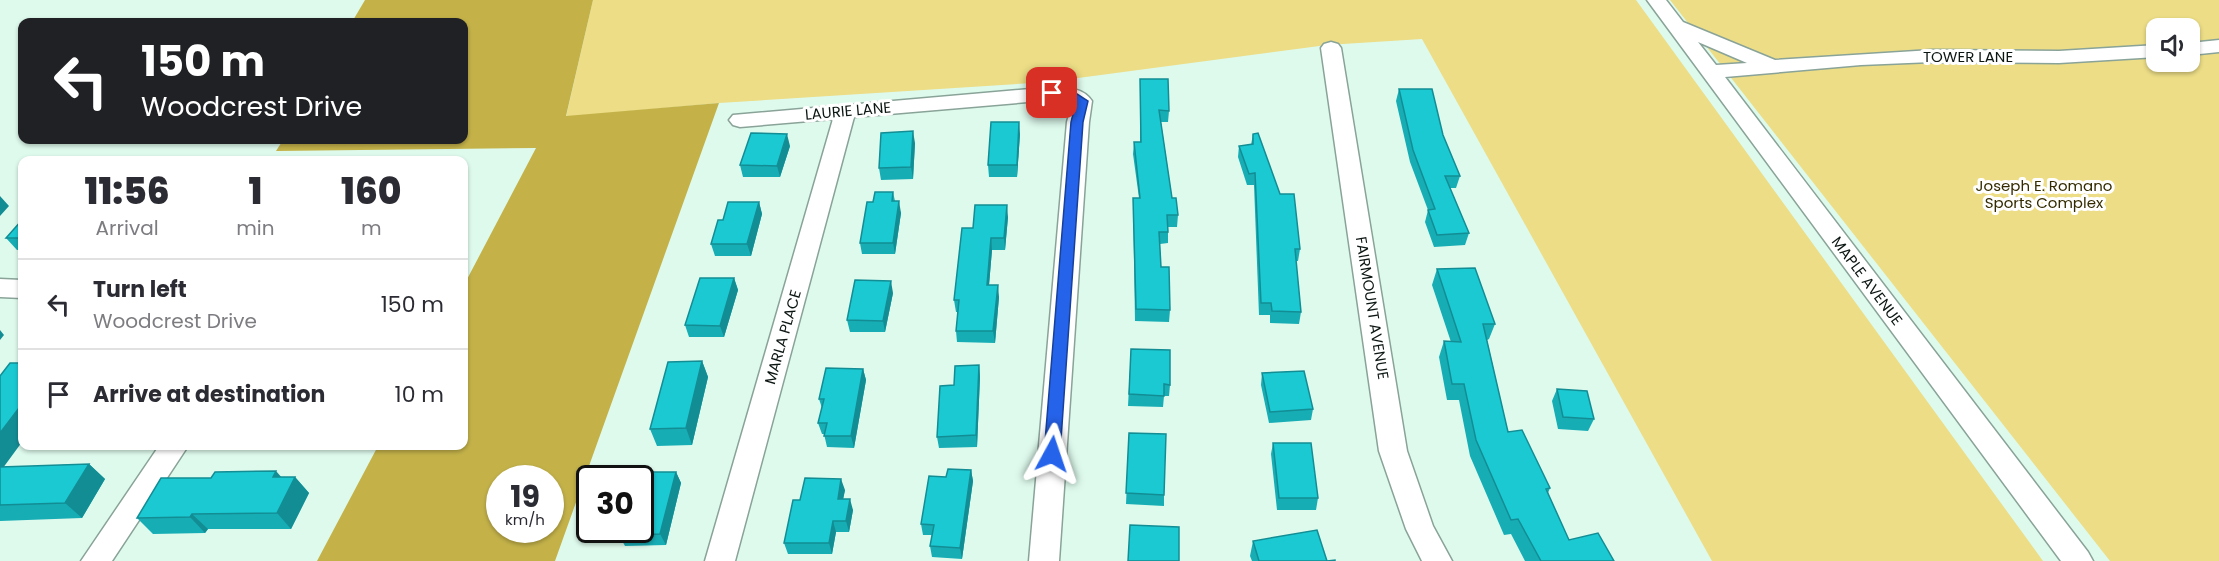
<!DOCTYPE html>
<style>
:root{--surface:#fff;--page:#f7f7f7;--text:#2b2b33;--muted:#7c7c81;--line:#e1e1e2}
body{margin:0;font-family:Poppins,sans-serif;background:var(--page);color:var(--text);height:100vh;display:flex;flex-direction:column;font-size:22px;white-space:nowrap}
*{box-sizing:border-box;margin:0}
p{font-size:20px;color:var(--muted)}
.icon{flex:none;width:33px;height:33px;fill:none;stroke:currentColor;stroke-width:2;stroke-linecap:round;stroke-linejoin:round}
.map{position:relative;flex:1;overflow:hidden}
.panel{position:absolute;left:18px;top:156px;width:450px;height:294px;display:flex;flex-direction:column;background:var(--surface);border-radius:12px;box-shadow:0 2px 4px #0004}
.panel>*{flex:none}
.top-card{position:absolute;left:18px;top:18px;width:450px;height:126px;border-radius:12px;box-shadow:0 2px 4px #0004;background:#202124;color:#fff;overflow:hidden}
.fabs{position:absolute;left:2146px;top:18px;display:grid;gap:12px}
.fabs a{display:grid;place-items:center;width:54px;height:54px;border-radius:12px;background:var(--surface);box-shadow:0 2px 4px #0004;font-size:30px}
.speed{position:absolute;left:486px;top:465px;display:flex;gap:12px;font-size:30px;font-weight:700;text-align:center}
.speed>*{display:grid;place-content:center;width:78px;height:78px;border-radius:50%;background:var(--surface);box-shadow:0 2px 4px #0004;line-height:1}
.speed small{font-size:15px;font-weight:400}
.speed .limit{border:3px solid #111;border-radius:9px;background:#fff;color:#111}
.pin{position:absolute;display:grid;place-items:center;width:51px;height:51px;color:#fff;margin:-26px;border-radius:12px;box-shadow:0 3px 9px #0006}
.me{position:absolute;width:66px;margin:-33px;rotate:5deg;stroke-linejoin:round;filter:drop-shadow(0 0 4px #0008)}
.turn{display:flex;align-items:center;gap:21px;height:126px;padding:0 24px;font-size:27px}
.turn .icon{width:78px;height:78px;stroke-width:2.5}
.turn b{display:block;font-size:42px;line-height:51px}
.eta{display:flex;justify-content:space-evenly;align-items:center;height:102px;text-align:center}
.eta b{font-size:36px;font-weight:800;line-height:42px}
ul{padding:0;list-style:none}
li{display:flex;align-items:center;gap:18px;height:90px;padding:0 24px;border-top:2px solid var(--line)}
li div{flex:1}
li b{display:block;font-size:22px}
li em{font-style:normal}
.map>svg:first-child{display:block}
.green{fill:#ecdd86;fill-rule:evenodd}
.forest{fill:#c4b249;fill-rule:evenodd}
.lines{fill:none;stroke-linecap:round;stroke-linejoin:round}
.street-casing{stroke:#89a398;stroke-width:3}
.street{fill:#fff;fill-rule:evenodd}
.wall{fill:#17adb5}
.shaded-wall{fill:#138d94}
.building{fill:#1bc9d3;stroke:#138d94;stroke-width:1.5}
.route{fill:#2563eb;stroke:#184099;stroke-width:1.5}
.labels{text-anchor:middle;stroke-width:6;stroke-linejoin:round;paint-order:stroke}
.street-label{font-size:15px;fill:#0b1511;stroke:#fff}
.park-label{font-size:15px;fill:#342c00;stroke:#fff}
</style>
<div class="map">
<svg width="2219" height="561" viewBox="0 0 2219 561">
<rect width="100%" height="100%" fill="#defaed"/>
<path class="green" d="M593,0H1636L2043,561H1712L1422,39L1327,45L1048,82L719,103L566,117Z
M1670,0H2219V561H2110ZM2157,28H2190V62H2157Z"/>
<path class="forest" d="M365,0H593L566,116L719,103L555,561H317L378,446H464V285L536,148L276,151L283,140H464V22H352ZM500,478H550V530H500Z"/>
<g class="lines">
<g class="street-casing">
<path id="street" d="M1647,0H1666L1683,22L1775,60L1932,50L2059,51L2157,45V57L2059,63L1932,62L1861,65L1725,77L2088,552L2093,561H2061ZM1698,42L1747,63L1716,65Z
M2219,40V52L2190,55V43Z
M1331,42L1338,44L1341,48L1407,451L1433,526L1452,561H1422L1406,529L1379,451L1321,48L1324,44Z
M1052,87C1066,87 1084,88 1092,101L1089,122L1059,561H1029L1067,122L1072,104L1063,99L854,117L735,561H705L833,119L740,127L733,125L729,120L733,115Z
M0,279L22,280V298L0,297Z
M159,446H188L112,561H81Z"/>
</g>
<use href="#street" class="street"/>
</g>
<path class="wall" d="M1140,79L1169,111L1168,122H1161L1172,198L1178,215L1177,227H1168V243L1160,244L1161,267L1170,310L1169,322L1135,321L1133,198H1139L1133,154L1134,142H1140Z
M1399,89L1443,135L1460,176L1456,188H1450L1469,233L1465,245L1434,247L1425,222L1428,210L1410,162L1396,101Z
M1020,134L1017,177H989L988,165Z
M1253,134L1300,249L1298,261H1296L1301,312L1299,324L1270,323V315H1259L1254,185H1247L1238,157L1239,146L1251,145Z
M915,143L913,179L881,180L879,168Z
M790,146L780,177H743L740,165Z
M893,192L895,201L901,213L895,254H862L860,243L873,202Z
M759,202L762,214L751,256H715L711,244L723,220Z
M1008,217L1005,250H992L989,285L999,297L995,343L957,342L956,331L958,312H956L954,300L973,228Z
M22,220V250H17L6,238Z
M1437,269L1495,324L1489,339L1487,340L1508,432L1550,488L1548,493L1569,540L1614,561H1525L1511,534L1504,535L1470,456L1459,400H1447L1439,357L1444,341L1451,342L1432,285Z
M734,278L738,290L724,337H689L685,325Z
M893,293L885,332H850L847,320Z
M1131,349L1170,385L1169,396H1164L1163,407L1128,406Z
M702,361L708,377L692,445L657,446L650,429Z
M979,365L980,377L977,447L939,448L937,437L954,385Z
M863,369L866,380L854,448L827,447L824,434H822L818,423L822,408L819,399Z
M1262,373L1313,409L1311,420L1269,423L1261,385Z
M0,376L4,467L89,464L105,479L82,518L0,521Z
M1557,389L1594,419L1588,431L1558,429L1552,401Z
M1129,433L1164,495V506L1126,504Z
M1273,443L1318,498L1316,510H1277L1271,454Z
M230,446H294L293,448L234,450Z
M971,470L973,481L962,559L932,557L930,546L932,535H923L921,524L946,477Z
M676,472L681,483L666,545L625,546L619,535Z
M281,477H295L309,493L291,529H208L205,533L153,534L137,518Z
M845,490L843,499L853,510L849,532H836L832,554H788L784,543L800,500Z
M1253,541L1327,561H1335H1252L1250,556Z"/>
<path class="shaded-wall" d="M1019,122L1020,134L1017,177V165Z
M913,131L915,143L913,179L911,167Z
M787,134L790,146L780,177L777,166Z
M0,196L9,206L0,216Z
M899,201L901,213L895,254L893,243Z
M759,202L762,214L751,256L747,244Z
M1007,205L1008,217L1005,250L1004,238Z
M991,238L992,250L988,297L987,285Z
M734,278L738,290L724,337L720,326Z
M891,281L893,293L885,332L883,321Z
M998,285L999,297L995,343L993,331Z
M0,330L4,335L0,340Z
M702,361L708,377L692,445L686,428Z
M979,365L980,377L977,447L976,435Z
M863,369L866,380L854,448L851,436Z
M22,404V442L0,472V433Z
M89,464L105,479L82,518L65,503Z
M971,470L973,481L962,559L960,548Z
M276,471L290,487L295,477L309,493L291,529L277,513L273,477Z
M676,472L681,483L666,545L660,534Z
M841,479L845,490L841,510L838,499Z
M850,499L853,510L849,532L846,521Z
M192,514L208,529L205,533L190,517Z
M833,521L836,532L832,554L829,543Z"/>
<path class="building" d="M1140,79H1168L1169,111L1159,110L1172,198H1176L1178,215H1167L1168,232H1159L1161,267H1169L1170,310L1136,309L1133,198H1140L1134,142H1141Z
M1399,89H1432L1443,135L1460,176H1445L1469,233L1437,235L1428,210L1435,209L1413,150Z
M991,122H1019L1017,165H988Z
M913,131L911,167L879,168L881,133Z
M751,133L787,134L777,166L740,165Z
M1258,133L1280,194H1294L1300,249H1295L1301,312L1272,311L1271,303H1261L1255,173L1249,174L1239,146L1253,144V134Z
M875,192H893L892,201H899L893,243H860L867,202H873Z
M728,202H759L747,244H711L718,220H723Z
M975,205H1007L1004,238H991L987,285H998L993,331H956L959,300H954L962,228H973Z
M22,220V238H6Z
M1475,268L1495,324H1483L1508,432L1522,430L1550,488L1546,489L1569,540L1598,533L1614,561H1541L1518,519L1511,520L1476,440L1464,384H1452L1444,341L1461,342L1437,269Z
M700,278H734L720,326L685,325Z
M855,280L891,281L883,321L847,320Z
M1131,349L1170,350V385L1164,384V396L1129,394Z
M22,358V404L0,433V376L10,363H19Z
M702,361L686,428L650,429L668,362Z
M979,365L976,435L937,437L940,386L954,385L955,366Z
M826,368L863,369L851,436H824L827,423H818L824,399H819Z
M1304,371L1313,409L1270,412L1262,373Z
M1557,389L1587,391L1594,419L1563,417Z
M1129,433L1166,434L1164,495L1126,493Z
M1273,443H1311L1318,498H1279Z
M89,464L65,503L0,505V467Z
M948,469L971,470L960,548L930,546L934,525L921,524L929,476L946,477Z
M276,471L273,477H295L277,513L192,514L190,517L137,518L161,478H211L215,472Z
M637,472H676L660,534L619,535L620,530H640V478H635Z
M805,478L841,479L838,499H850L846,521H833L829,543H784L793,500H800Z
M1130,525L1179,527V561H1128Z
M1317,530L1327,561L1335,560V561H1259L1253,541Z"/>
<path class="route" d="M1052,89L1071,90L1088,101L1083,122L1060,454L1057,458L1052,460L1046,458L1044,454L1071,122L1076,102L1065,97L1048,95V90Z"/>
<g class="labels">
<g class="street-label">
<text x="1968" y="62">TOWER LANE</text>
<text transform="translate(848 111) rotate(-5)" y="5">LAURIE LANE</text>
<text transform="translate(1867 281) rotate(53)" y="5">MAPLE AVENUE</text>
<text transform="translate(1372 308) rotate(81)" y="5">FAIRMOUNT AVENUE</text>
<text transform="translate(783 337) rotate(-74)" y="5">MARLA PLACE</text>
</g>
<g class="park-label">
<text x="2044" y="191">Joseph E. Romano<tspan x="2044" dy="17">Sports Complex</tspan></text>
</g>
</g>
</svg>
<div class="fabs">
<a><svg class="icon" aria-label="sound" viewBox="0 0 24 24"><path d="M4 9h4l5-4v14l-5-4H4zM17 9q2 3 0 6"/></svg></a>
</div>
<div class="speed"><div>19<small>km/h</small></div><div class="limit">30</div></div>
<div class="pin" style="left:1052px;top:93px;background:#d93025"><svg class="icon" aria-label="arrive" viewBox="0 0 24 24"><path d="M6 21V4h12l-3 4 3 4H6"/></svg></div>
<svg class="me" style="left:1052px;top:454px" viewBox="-20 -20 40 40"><path d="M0-17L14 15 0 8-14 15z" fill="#2563eb" stroke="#fff" stroke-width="4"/></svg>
<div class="top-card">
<div class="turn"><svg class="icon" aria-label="left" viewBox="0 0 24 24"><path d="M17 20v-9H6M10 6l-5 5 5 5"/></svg><div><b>150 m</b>Woodcrest Drive</div></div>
</div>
<section class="panel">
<div class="eta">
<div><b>11:56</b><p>Arrival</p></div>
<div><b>1</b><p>min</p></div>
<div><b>160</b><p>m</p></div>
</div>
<ul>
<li><svg class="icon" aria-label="left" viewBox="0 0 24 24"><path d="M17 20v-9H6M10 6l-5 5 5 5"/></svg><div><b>Turn left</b><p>Woodcrest Drive</p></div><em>150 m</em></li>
<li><svg class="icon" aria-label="arrive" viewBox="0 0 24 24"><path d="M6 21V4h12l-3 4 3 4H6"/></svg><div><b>Arrive at destination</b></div><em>10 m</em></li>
</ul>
</section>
</div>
